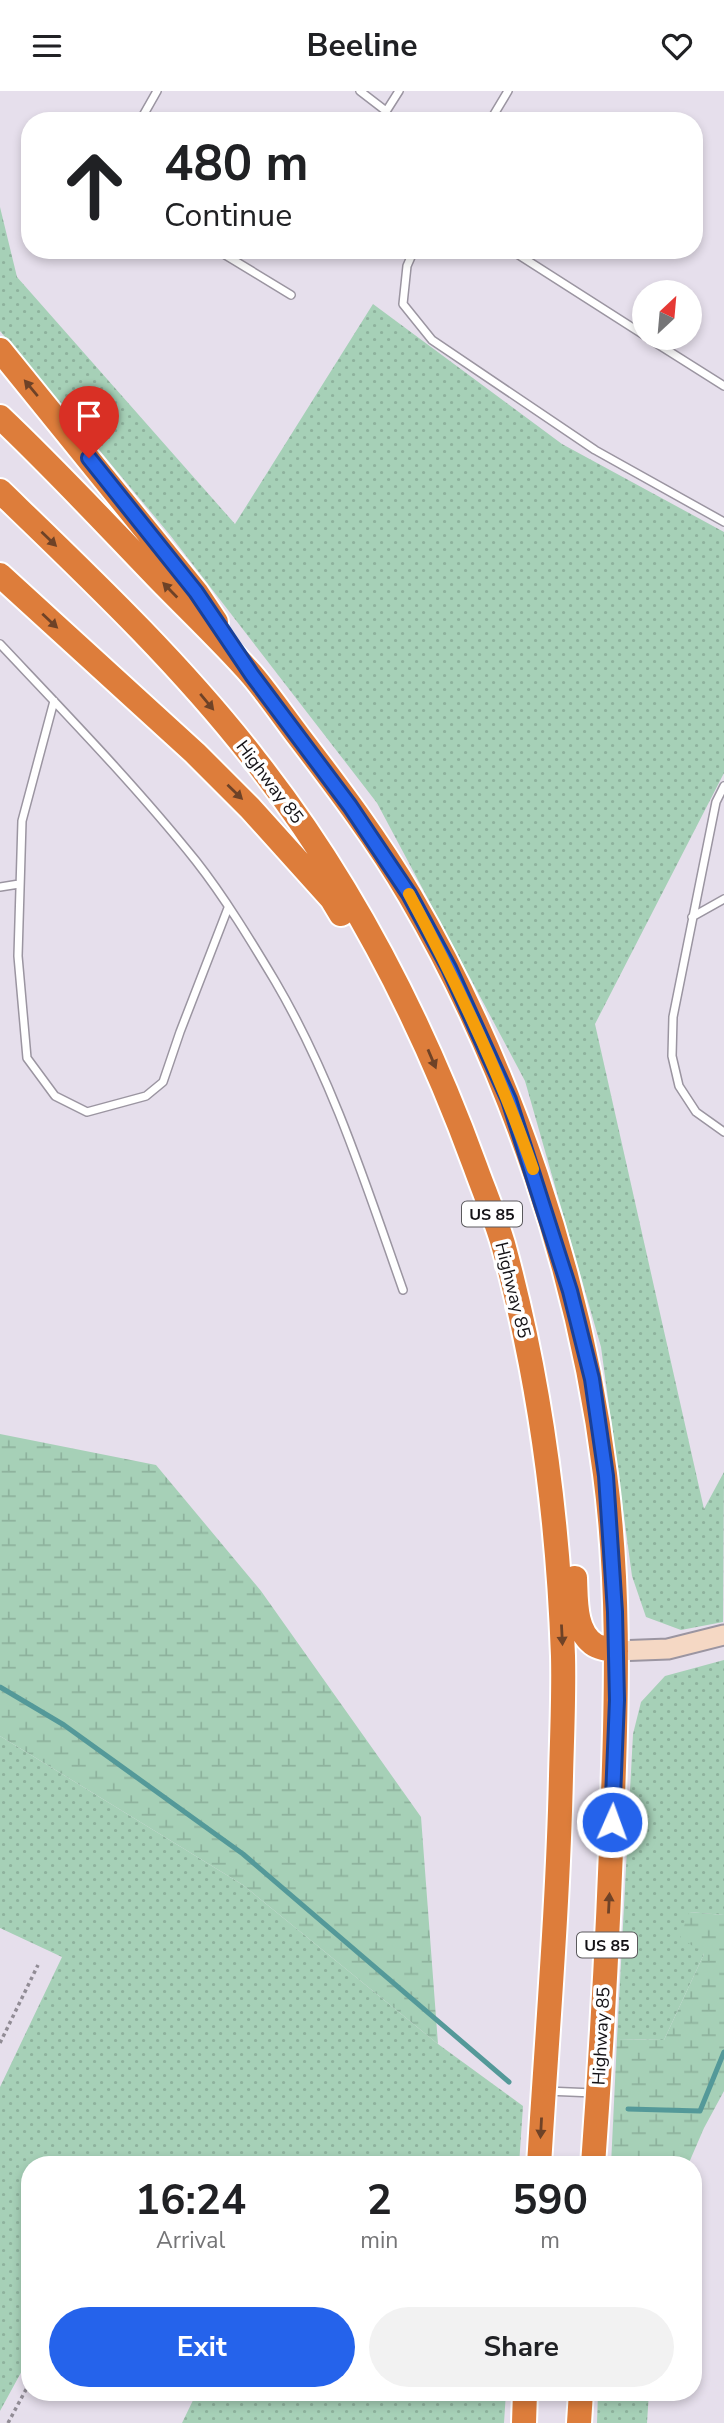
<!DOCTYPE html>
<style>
:root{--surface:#fff;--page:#f2f2f2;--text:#202124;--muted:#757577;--accent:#2563eb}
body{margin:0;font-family:"Nunito Sans",sans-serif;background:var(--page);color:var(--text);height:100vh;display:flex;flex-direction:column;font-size:26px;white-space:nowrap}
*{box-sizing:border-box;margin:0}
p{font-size:23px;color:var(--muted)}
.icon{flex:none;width:38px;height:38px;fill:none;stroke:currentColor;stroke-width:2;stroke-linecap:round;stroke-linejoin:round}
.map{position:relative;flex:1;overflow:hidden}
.details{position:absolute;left:21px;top:2065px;width:681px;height:245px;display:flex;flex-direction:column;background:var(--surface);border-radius:28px;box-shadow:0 4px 10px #0003}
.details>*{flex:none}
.guide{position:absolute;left:21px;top:21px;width:682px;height:147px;border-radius:28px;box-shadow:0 4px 10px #0003;background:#fff;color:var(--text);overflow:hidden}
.needle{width:46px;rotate:26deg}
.buttons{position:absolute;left:632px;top:189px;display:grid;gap:14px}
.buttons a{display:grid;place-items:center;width:70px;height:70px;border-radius:50%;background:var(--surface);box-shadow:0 4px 10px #0003;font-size:35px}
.pin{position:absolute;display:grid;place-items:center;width:60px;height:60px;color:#fff;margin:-72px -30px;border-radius:50% 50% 50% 0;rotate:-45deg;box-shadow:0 0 7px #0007}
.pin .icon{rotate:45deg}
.me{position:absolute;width:77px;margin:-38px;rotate:2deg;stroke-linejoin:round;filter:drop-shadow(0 0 5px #0008)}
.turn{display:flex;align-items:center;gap:24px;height:147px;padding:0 28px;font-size:32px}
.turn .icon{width:91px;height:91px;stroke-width:2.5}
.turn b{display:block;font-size:49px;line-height:60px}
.eta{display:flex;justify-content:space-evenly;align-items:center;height:119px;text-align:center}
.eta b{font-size:42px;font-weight:700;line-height:49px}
.action{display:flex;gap:14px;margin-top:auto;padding:14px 28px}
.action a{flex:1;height:80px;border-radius:42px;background:var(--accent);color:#fff;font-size:28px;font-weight:700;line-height:80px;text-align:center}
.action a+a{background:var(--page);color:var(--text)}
header{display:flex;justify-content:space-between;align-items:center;height:91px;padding:0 28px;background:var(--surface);font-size:32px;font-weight:700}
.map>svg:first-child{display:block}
.grass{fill:url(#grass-dots)}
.wetland{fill:url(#wetland-marsh)}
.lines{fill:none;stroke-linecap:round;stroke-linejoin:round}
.stream{stroke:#549999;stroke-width:5}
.lane-casing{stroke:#9b95a1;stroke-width:10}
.secondary-casing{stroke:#9b95a1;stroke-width:23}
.highway-casing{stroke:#fff;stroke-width:28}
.path{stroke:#918c95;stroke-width:3.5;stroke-dasharray:3.5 3.5;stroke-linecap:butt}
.lane{stroke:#fff;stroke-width:7}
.secondary{stroke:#f5d8c4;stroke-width:19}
.highway{stroke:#dd7d3b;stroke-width:24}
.oneway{fill:#6e4227}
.route-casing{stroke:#184099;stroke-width:18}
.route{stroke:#2563eb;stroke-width:12}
.slow{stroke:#f59e0b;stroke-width:12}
.labels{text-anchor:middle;stroke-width:7;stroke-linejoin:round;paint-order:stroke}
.shield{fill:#fff;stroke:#5a595c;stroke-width:2}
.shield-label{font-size:16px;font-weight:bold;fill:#141216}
.street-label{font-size:18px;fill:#141216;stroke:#fff}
</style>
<header><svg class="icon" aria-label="menu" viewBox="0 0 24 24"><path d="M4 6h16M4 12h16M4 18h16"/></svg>Beeline<svg class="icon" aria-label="heart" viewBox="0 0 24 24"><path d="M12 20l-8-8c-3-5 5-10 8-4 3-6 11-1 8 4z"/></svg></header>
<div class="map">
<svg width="724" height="2332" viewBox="0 0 724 2332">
<defs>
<pattern id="grass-dots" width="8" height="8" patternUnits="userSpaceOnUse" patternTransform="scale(1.75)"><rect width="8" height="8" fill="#a6d0b7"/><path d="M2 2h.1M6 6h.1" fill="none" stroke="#8eb29d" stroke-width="1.8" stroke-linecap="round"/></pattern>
<pattern id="wetland-marsh" width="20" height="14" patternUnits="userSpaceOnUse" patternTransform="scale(1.75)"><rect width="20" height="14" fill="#a6d0b7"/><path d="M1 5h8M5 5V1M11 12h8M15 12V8" fill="none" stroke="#8eb29d"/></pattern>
</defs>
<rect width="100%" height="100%" fill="#e6dfec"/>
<path class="grass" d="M0,116L17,186L235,433L373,213L562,353L724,441V682L595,933L704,1418L724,1381L723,1531L681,1539L646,1526L632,1485L601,1256L525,990L377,712L170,444L0,240Z
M724,1569V1824L689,1821L704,1863L664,1949L617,1948L633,1643L641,1611L665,1585Z
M0,1645L243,1794L438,1953L523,2015L519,2074H30V2265L0,2320V1996L62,1866L0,1837Z
M197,2301H506L504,2332H182Z
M598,2301H649L647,2332H597Z"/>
<path class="wetland" d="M0,1343L156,1374L261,1500L421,1726L438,1953L243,1794L0,1645Z
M689,1821L724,1824V2000L704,2037L688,2074H611L617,1948L664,1949L704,1863L680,1846Z"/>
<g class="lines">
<path class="stream" d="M0,1596L64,1634L243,1763L509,1991
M628,2018L700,2020L724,1961"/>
<g class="lane-casing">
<path id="lane" d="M360,0L386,20
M140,30L157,0
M380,30L399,0
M490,30L508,0
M217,159L291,204
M414,159L407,175L403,213L432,249L595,359L724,431
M511,159L644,244
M648,247L724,295
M0,553C67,624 135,694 196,770C225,807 251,850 275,890C332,987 366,1094 403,1199
M54,610L22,730L18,865L27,967L55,1005L87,1021L146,1005L163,991L180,941L228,817
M724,695L716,711L673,926L672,965L679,995L696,1021L724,1041
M0,796L19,793
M692,826L724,808
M546,2000L594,2002"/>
</g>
<g class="secondary-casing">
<path id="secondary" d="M616,1560L668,1558L724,1544"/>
</g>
<g class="highway-casing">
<path id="highway" d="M0,259L196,501L216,531
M0,326C54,377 105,432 157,486C188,518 222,550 252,584C268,603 283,625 299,646C338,697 378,750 410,805C511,978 580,1185 605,1383C619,1489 617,1597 613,1704C609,1827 602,1951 593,2074
M0,400C89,486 179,571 255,669C350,790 422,930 475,1075C484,1100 495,1126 503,1153C540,1288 558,1425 563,1565C564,1605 562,1645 561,1685C558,1815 547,1944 539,2074
M0,484L195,662L250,717L332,808L341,823
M575,1487C576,1508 574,1541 595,1554C600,1557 609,1558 616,1560
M524,2332L525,2301
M579,2332L581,2301"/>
</g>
<path class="path" d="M0,1952L38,1874
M8,2332L30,2291"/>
<use href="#lane" class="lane"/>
<use href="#secondary" class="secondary"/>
<use href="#highway" class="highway"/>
</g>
<defs><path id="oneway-solid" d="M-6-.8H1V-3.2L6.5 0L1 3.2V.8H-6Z" transform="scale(1.75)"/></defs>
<g class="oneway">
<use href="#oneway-solid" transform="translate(31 297) rotate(-130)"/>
<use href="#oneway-solid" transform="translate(49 448) rotate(44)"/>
<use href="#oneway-solid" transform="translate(170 499) rotate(-134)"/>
<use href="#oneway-solid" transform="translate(50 530) rotate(43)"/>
<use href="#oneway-solid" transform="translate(207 611) rotate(50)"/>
<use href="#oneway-solid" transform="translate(235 701) rotate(44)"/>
<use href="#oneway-solid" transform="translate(432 968) rotate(67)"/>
<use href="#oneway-solid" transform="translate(562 1544) rotate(87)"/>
<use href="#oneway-solid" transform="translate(609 1812) rotate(-87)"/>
<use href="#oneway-solid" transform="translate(541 2037) rotate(93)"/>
</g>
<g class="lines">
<g class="route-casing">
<path id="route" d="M89,367L196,501L252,584L350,715L409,803L449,877L509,1009L570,1200L592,1288L606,1385L615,1521L617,1609L612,1731"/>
</g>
<use href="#route" class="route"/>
<path class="slow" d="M409,803C457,892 500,982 533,1078"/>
</g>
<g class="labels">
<g class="shield">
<rect x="462" y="1110.5" width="60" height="25" rx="5"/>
<rect x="577" y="1841.5" width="60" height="25" rx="5"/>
</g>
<g class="shield-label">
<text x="492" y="1129">US 85</text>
<text x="607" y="1860">US 85</text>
</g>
<g class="street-label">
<text transform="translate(270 691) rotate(53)" y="6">Highway 85</text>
<text transform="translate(513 1199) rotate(76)" y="6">Highway 85</text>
<text transform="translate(601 1945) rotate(-87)" y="6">Highway 85</text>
</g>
</g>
</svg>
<div class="buttons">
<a><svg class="needle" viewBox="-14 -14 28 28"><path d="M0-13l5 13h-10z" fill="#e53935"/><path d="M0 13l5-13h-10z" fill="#757577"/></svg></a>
</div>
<div class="pin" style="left:89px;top:367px;background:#d93025"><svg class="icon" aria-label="arrive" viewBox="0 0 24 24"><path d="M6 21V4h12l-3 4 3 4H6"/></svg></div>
<svg class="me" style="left:612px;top:1731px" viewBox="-20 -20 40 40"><circle r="17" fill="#2563eb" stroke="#fff" stroke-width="3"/><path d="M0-11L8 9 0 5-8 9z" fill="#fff"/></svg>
<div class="guide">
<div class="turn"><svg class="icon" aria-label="ahead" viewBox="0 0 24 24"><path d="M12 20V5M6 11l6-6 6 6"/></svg><div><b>480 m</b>Continue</div></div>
</div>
<section class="details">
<div class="eta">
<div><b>16:24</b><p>Arrival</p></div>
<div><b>2</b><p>min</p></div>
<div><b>590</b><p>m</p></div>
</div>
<div class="action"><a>Exit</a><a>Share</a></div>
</section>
</div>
